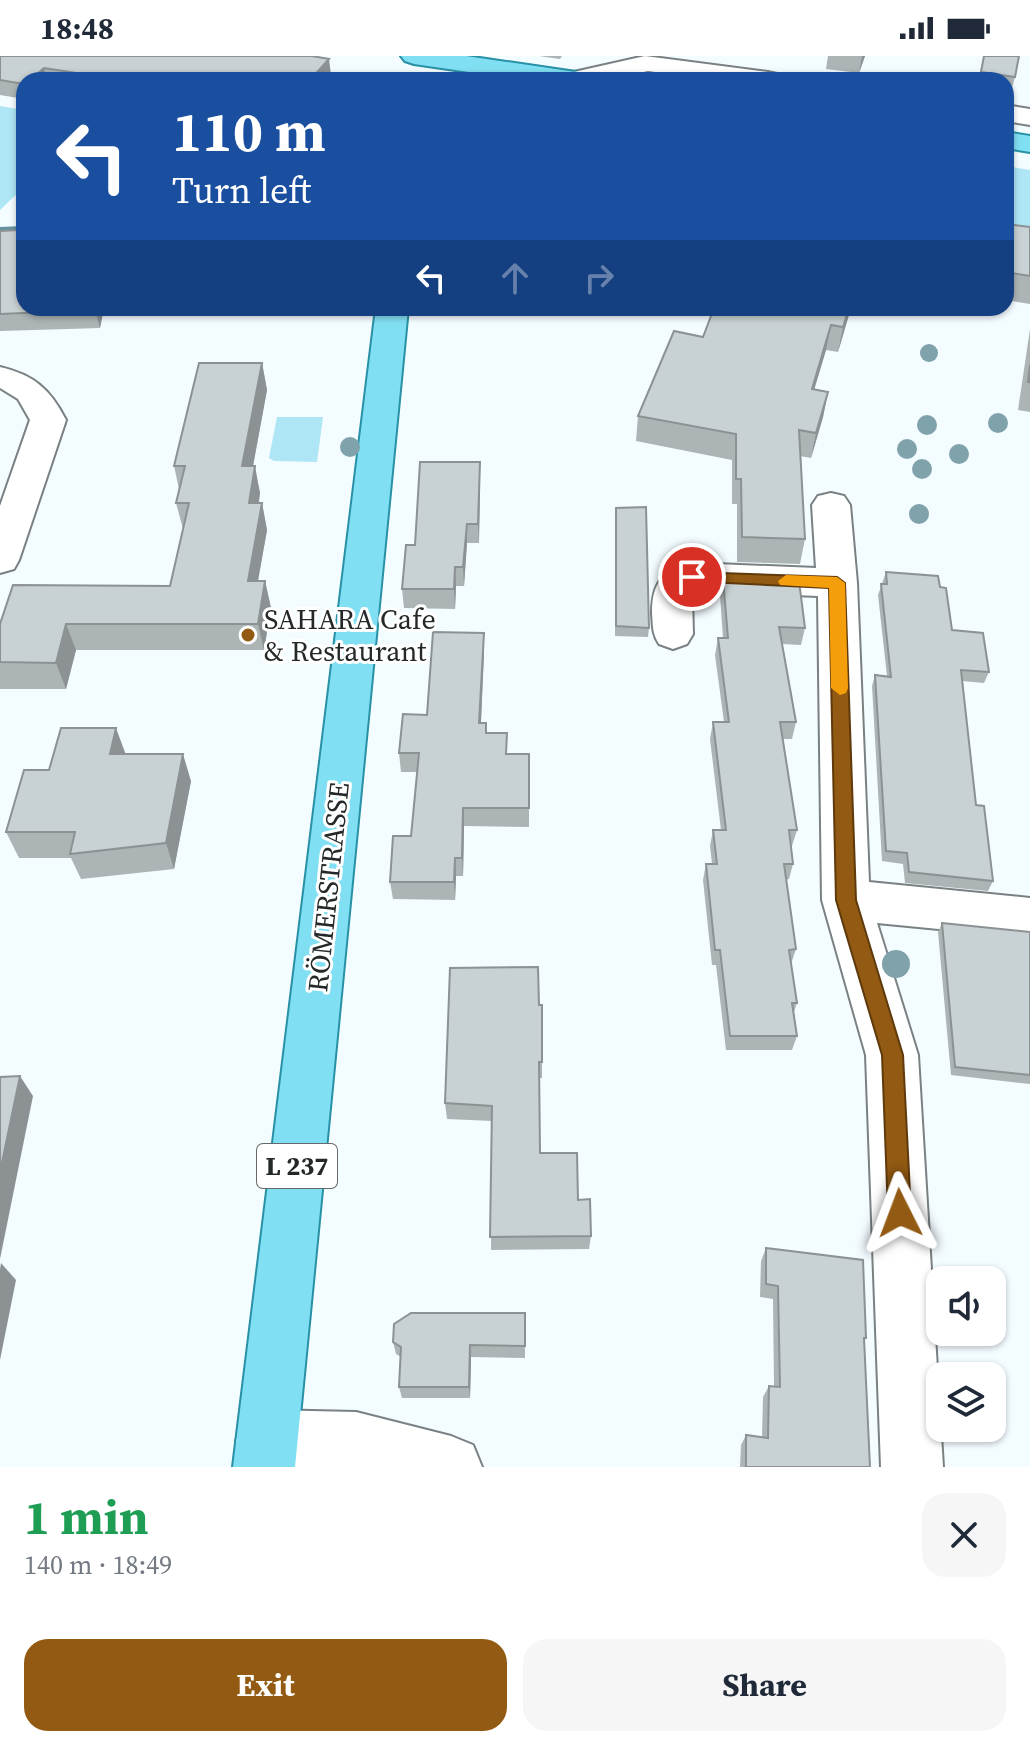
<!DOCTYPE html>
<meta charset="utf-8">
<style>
:root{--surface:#fff;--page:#f6f6f7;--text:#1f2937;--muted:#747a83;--accent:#925a12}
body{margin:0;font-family:"Source Serif 4",serif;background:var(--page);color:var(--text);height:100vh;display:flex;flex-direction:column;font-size:30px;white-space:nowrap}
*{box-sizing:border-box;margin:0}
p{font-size:26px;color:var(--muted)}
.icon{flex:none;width:44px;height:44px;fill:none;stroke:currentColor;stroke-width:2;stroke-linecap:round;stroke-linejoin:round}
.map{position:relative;height:1411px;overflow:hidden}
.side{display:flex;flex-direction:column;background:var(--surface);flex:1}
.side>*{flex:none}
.hud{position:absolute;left:16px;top:16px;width:998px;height:244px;border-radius:24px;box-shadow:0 2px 6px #0004;background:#1a4fa0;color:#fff;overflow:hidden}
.tools{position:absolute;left:926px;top:1210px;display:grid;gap:16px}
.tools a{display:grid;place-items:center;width:80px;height:80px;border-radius:16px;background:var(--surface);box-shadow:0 2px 6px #0004;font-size:40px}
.pin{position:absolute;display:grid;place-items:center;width:68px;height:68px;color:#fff;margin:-34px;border:4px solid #fff;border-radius:50%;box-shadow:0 2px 8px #0007}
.me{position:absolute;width:88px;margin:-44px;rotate:357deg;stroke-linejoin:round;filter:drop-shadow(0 0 6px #0008)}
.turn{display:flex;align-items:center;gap:28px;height:168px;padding:0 24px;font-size:36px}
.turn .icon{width:104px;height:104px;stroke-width:2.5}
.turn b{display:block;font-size:56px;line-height:68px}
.lanes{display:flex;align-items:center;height:76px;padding:0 24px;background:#0003;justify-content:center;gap:40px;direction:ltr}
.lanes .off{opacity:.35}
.round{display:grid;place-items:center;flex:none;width:84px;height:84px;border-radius:24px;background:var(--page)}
.head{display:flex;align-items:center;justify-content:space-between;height:136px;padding:0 24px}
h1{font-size:48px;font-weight:700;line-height:60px;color:#1e9e55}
.primary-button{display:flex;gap:16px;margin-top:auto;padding:16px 24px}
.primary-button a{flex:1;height:92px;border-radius:24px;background:var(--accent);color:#fff;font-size:32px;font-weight:700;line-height:92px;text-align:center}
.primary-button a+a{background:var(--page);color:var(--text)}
.status{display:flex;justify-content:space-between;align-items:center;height:56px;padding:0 40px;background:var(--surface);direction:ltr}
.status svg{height:22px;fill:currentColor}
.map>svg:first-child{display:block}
.green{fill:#aee6f6}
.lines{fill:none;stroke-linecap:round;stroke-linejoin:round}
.stream{fill:#6393a0;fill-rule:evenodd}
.minor-casing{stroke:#798183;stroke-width:4}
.major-casing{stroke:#2991a6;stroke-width:4}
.minor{fill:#fff;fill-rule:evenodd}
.major{fill:#80dff2;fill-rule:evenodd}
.tree{fill:#80a2ab}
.wall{fill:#acb4b5}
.shaded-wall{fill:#8c9294}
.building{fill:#c8d1d3;stroke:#8c9294;stroke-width:2}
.route{fill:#925a12;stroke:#5f3a0c;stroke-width:2}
.slow{fill:#f59e0b}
.poi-dot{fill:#925a12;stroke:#fff;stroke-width:3}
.labels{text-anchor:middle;stroke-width:6;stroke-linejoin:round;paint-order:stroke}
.shield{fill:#fff;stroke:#666869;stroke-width:2}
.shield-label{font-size:26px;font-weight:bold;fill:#252829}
.poi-label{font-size:28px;fill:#252829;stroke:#fff;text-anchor:start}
.street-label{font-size:28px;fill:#252829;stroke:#fff}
</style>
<div class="status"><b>18:48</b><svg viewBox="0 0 49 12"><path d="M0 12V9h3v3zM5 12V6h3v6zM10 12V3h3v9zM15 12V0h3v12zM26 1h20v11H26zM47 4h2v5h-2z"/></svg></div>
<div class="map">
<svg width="1030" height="1411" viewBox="0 0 1030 1411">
<rect width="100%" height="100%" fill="#f3fcff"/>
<path class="green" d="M0,50L24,54V131L0,154Z
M1006,110L1030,114V172L1006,168Z
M277,361H323L317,406L274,405L269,402Z"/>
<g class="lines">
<path class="stream" d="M24,170V174L0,175V171Z"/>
<g class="minor-casing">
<path id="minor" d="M645,0L768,16L777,18L781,24H713L648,15L608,24H561L565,18Z
M1006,49L1030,53V69L1006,65Z
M0,311C34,319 50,333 66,364L19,504L14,513L0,517V450L30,364L18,343L0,332Z
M831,437L844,440L850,449L857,527L869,826L1030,842V882L877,867L918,999L943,1411H881L866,999L822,844L818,540L700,535L692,540L693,578L687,588L673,593L659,588C652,577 653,570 652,557C652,526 662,516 692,507L816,512L812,449L818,440Z
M267,1354L356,1356L451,1380L473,1389L482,1411H255L245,1407L236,1385L245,1363Z"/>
</g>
<g class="major-casing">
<path id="major" d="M401,0H466L576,16L585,18L589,24H523L414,8L405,5Z
M1006,76L1030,80V96L1006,92Z
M376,252H408L295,1411H233Z"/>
</g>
<use href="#minor" class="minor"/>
<use href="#major" class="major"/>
</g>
<g class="tree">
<circle cx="929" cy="297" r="9"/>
<circle cx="998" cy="367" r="10"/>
<circle cx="927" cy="369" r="10"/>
<circle cx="350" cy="391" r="10"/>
<circle cx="907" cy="393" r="10"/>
<circle cx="959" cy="398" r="10"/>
<circle cx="922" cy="413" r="10"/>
<circle cx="919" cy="458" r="10"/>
<circle cx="896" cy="908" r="14"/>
</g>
<path class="wall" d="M0,0L331,19L326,24H24V43L0,39Z
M539,0H562L560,3Z
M828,0H865L859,17L826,13Z
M984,0L1015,21L1010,39L1006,38V24H978Z
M1006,168L1030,171V248L1006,244Z
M18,174L24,252H104L100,272L0,275V175Z
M182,252H284L264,253L263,257L200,256L199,252Z
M714,252H851L838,296L826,294L814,333L828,336L823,361L811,402L800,400L805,483L800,508L737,506V448H732V404L636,385L638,360L703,281Z
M1030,273V356L1018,354Z
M262,307L267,334L253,410L260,437L259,447H262L267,474L258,525H265L271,552L264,594H76L66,633H0V568L170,530L183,473L176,447L179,433L174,410Z
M480,406L479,487H467L464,530H456L455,553L404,552L402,533L415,489Z
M616,452L649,572L648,581L615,580Z
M886,516L940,531L952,574L989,616L984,627L962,625L976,749L993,825L988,835L905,827L903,808L882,805L872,630L875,619L887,620L878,539Z
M723,522L805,572L801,589L782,588L796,666L792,683H782L797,774L792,790H791L793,808L789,823L786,824L796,893L791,908L797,947L794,956L797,980L792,994H726L716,909H712L703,824L706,808H712L710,790L713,774H721L710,683L713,666H724L715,599L718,582H723L720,539Z
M484,577V596L481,667L487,677L507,698H529V771L464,770L463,820H456L455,844L393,843L390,826L411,780L417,716H401L399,697Z
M125,698L191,725L174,813L81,823L71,802H19L6,776L49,714Z
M942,867L1030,876V1028L951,1019L938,876Z
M539,949L542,1006V1022H539L540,1097L578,1144L591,1180L589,1193L491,1194L492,1065L447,1063L445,1047Z
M766,1192L866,1282L864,1286L870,1411H740L741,1389L746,1379L762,1381L763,1341L769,1330H774L773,1243L760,1241L761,1205Z
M525,1257V1302L471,1301L470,1342H402L399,1331L401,1301L396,1298L393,1286Z"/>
<path class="shaded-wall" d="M862,0H865L859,17Z
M329,3L331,19L326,24H310Z
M44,12L47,24H30Z
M96,252H104L100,272L95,254Z
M849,252H851L838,296L843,271Z
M831,269L826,294L807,358L812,333Z
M262,307L267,334L248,437L242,410Z
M828,336L823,361L811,402L816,377Z
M480,406V426L479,487L478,468Z
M255,410L260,437L254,473L249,447Z
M262,447L267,474L253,552L248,525Z
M467,468V487L464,530L463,511Z
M455,511L456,530L455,553L454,533Z
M265,525L271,552L264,594L258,568Z
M66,568L76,594L66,633L56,607Z
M484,577V596L480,686L479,667Z
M116,672L126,699L110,698Z
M183,698L191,725L174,813L166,787Z
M463,752L464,770L463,820L462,802Z
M455,802L456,820L455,844L454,826Z
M20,1020L33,1040L0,1203V1116Z
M1,1207L16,1224L0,1304V1213Z
M470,1289L471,1301L470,1342L469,1331Z"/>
<path class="building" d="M0,0H312L329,3L310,24H123L44,12L30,24H24V28L0,24Z
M984,0H1019L1015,21L981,16Z
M20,166H24V252H96L95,254L0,258V175L18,174Z
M1006,168L1030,171V220L1006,216Z
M714,252H849L843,271L831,269L812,333L828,336L816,377L799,374L805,483L742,481L741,423H736V378L638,360L674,275L703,281Z
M199,307H262L242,410H255L249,447H262L248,525H265L258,568H66L56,607L0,606V568L13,529L170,530L189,447H176L185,410H174Z
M1030,309V326H1028Z
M420,406H480L478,468H467L463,511H455L454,533H402L406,489H415Z
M646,451L649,572L616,570V452Z
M886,516L938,520L940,531L946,532L952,574L983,577L989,616L961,614L976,749L984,750L993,825L909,816L907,797L886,795L875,619L891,621L881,528H887Z
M723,522L799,525L805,572L779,571L796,666H780L797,774H789L793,808H784L796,893L789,894L797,947H792L797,980H730L720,894H715L706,808H717L713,774H726L713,666H729L718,582H728Z
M433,576L484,577L479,667H486V677H507L506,698H529V752H463L462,802H455L454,826H390L393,780H411L419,697H399L403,658L427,659Z
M61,672H116L110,698H183L166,787L70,798L75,776H6L24,714H49Z
M942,867L1030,876V1019L955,1011Z
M538,911L539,949H542V1006H539L540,1097H577L578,1144L590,1143L591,1180L490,1181L492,1050L445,1047L450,912Z
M20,1020L0,1116V1021Z
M766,1192L863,1204L866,1282H864L870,1411H746V1379L768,1382L769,1330L780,1331L778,1230L766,1228Z
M411,1257H525V1290L470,1289L469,1331H399L401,1291L393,1286L394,1268Z"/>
<path class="route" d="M692,516L837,521L845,527L856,844L903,999L911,1157L908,1165L900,1169L892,1165L888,1157L882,999L836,844L829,532L686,525L684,521Z"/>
<path class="slow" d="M786,519L837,521L845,527L848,632L846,637L840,639L831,632L829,532L780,529L778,525Z"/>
<circle class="poi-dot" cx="248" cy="579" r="8"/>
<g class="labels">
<rect class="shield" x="257" y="1088" width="80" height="44" rx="6"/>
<g class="shield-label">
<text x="297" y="1119">L 237</text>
</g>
<g class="poi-label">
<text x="264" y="573">SAHARA Cafe<tspan x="264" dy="32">&amp; Restaurant</tspan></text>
</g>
<g class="street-label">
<text transform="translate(328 831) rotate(-84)" y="10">RÖMERSTRASSE</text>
</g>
</g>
</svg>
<div class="tools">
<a><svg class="icon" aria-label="sound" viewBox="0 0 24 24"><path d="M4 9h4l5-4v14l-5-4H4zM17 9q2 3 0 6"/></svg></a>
<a><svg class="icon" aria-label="layers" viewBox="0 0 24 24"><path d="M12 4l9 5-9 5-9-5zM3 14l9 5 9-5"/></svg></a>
</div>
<div class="pin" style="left:692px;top:521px;background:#d93025"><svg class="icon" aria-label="arrive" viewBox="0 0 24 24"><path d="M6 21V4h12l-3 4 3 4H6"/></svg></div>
<svg class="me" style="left:900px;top:1157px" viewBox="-20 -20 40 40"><path d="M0-17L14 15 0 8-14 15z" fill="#925a12" stroke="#fff" stroke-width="4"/></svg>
<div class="hud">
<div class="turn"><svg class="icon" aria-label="left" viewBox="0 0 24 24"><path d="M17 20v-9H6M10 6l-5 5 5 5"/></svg><div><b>110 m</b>Turn left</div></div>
<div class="lanes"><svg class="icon" aria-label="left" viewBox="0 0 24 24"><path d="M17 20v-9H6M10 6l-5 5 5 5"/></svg><svg class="icon off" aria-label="ahead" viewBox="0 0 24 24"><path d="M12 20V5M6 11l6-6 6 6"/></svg><svg class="icon off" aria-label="right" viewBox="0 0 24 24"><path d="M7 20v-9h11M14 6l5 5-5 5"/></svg></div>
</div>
</div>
<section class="side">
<div class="head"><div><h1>1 min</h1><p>140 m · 18:49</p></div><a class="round"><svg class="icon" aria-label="close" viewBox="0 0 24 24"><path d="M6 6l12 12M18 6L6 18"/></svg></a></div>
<div class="primary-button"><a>Exit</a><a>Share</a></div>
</section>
